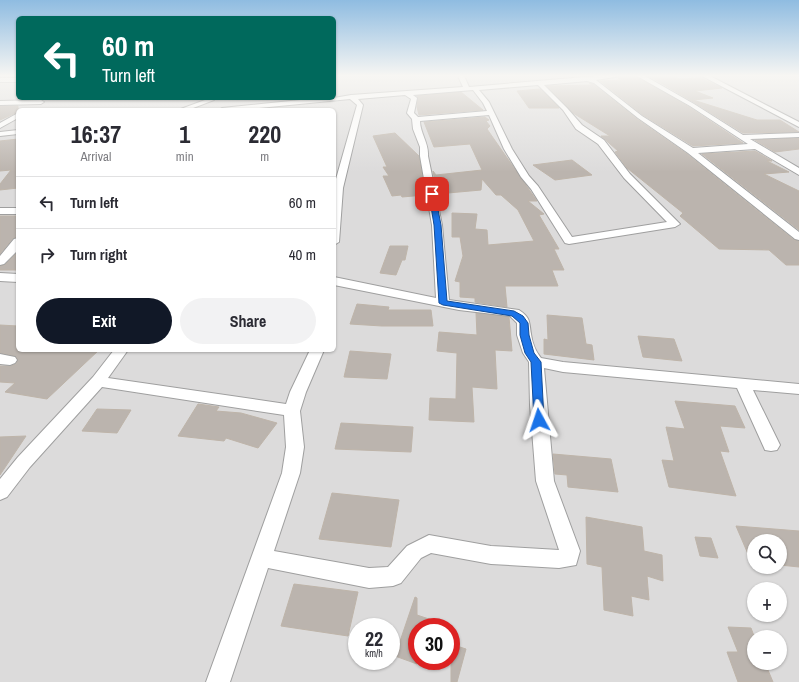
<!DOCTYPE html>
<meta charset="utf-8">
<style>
:root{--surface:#fff;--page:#f2f2f3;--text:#2b2b33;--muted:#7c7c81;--line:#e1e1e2;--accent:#111827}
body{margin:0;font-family:"Archivo Narrow",sans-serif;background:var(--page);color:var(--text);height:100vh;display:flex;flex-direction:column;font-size:15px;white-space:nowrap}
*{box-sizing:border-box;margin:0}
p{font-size:13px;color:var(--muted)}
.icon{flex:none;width:22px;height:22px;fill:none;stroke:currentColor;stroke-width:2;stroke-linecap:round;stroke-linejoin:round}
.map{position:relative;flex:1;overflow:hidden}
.panel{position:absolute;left:16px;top:108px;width:320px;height:244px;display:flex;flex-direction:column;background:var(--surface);border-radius:6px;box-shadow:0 1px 3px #0004}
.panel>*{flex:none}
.hud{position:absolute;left:16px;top:16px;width:320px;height:84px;border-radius:6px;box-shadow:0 1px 3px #0004;background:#00695c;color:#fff;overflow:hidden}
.tools{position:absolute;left:747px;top:534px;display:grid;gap:8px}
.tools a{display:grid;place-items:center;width:40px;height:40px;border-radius:50%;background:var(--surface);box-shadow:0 1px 3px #0004;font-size:20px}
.speed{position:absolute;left:348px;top:618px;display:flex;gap:8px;font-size:20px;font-weight:700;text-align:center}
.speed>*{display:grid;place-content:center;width:52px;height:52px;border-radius:50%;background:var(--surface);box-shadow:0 1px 3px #0004;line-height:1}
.speed small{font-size:10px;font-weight:400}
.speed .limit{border:6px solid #d22;background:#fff;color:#111}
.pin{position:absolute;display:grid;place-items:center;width:34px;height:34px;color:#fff;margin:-17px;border-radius:8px;box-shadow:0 2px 6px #0006}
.me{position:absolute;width:44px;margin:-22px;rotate:355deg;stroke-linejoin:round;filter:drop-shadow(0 0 3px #0008)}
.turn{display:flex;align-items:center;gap:14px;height:84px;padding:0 20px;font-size:18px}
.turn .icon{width:52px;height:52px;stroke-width:2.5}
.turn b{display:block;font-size:28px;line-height:34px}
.eta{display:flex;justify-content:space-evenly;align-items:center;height:68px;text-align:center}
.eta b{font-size:24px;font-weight:800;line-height:28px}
.button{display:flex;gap:8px;margin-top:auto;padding:8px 20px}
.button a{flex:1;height:46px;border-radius:24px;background:var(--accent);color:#fff;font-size:16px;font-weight:800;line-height:46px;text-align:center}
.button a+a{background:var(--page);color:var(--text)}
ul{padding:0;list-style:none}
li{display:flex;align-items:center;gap:12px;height:52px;padding:0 20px;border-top:1px solid var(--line)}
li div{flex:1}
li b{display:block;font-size:15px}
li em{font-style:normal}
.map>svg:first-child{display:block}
.residential{fill:#dcdbdb;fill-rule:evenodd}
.building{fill:#bbb4ae;stroke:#beb4a9}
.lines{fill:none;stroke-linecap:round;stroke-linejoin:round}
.minor-casing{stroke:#9f9f9f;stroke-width:2}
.minor{fill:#fff;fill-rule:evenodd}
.route{fill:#1a73e8;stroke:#114b97}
</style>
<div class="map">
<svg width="799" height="682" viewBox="0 0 799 682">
<rect width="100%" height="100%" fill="#eeebe5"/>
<path class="residential" d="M0,76H18V98H334V76H799V682H0ZM18,110H334V350H18ZM754,541H780V567H754ZM754,589H780V615H754ZM357,627H391V661H357ZM417,627H451V661H417ZM754,637H780V663H754Z"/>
<path class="building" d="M622,76H636L689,107L743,143L693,146L643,115L600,81L623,80L618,78Z
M649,76H672L680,79L701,78L722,88L695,91L713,98L693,100L757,120H780L799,132L743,133L695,103Z
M589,83L593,84L637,119L687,154L794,240L799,241V265H786L769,250L719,249L680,216L683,213L627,168L615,152L618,151L601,136H610L573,113L547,86L592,85Z
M540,89L559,108H529L517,91Z
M461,92L483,110L419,115L417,107L418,98L417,96Z
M0,106H18V112L0,120Z
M485,117L489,120L486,121L490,126L487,129L537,201H528L544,214L539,215L559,249H554L564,270H552L558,286H505L507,307L475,302V298L460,297V282L455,281L463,256L460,237H452V213L477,214L475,229L487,230L488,245L534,241L518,210L501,195H496L482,179L481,190L437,194L433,171L436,175L482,170L470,144L434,147L424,122Z
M395,133L419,156L425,195L402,197L401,195L392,196L383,176H389L383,167H387L373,136Z
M799,138V149L775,152L755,140Z
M18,139V188L0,190V184L11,170L0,171V141Z
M755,151L772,161H767L789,172L764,174L799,191V230L702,154Z
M572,160L592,175L555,180L533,165Z
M0,216H18V237L13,238L0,254Z
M390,246H408L405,260H402L396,275L380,273Z
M18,252V270H0V266L5,265Z
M357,304L389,307L388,310H431L433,326H382L350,324Z
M476,313L509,317L512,351L495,350L497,389L472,387L474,422L429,420L430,398L456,399L457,353L437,351L439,332L477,335Z
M547,315L582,318L586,344L592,345L594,360L544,354V339L548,340Z
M0,325L18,326V350H99L47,399L5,392L15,383L0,382V366H11L16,364L18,359L15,356L0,353Z
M638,336L674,339L682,361L643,357Z
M350,351L391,354L387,379L344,377Z
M675,401L735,406L745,428L720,426L729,452L720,451L736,496L669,487L662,460L674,461L666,427L685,429Z
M198,404L219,407L216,411L241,413L277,423L258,448L226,438L224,441L178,436Z
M97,409L131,410L117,433L82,431Z
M341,423L413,427L411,452L335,449Z
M26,436L0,475V437Z
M553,454L611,459L618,492L568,487L567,475L555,474Z
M332,493L399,500L391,547L319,539Z
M586,517L642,527L644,551L662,555L663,581L647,576L649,600L631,596L633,616L604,610L602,567L587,564Z
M736,526L799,531V567L780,565V541H754V568Z
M695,537L711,538L718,558L700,556Z
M294,584L358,592L348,636L281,626Z
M415,597L417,598V615L447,625V627H417V664L395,656Z
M728,627L751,628L754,636V663H765L773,682H738L727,652H738Z
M451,644L466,649L457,682H451Z"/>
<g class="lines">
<g class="minor-casing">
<path id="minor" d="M458,76H464L469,87L596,76H621L596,80L642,116L693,148L748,144L690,106L637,76H645L694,104L743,135L799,133V137L750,139L799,168V175L755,149L698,153L799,232V240L795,239L688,153L638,118L594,83L587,81L544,85L567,108L582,125L604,140L630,174L680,224L675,227L569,244L565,243L531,189L521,177L504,149L489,115L420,121C420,133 429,143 428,156L442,225L449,300L519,310C531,318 529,322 531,334C532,342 536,352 541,358L563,362L799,384V394L753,390L780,445L777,450L771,451L765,450L737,388L563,372L544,368L554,481L580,551L576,565L559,568L491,564L431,553L421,558L401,583L393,586L369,588L268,568L230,682H206L282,473L286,447L284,415L102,387L30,467L7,497L0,500V479L18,457L93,377L114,350H128L108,378L286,404L290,392L310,350H324L306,392L300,411L304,447L300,473L274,551L369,568L388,567L407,546L429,535L491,546L559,550L536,481L530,405L529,362L523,353L517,335V323L510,316L459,310L334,285V277L436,298L432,225L420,156V147L413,129L412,119L407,113L411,99L405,95L358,99L363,105L343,188L339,242L334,245V186L357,105L350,99L240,110H219L222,108L320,98H334L351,95L463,87ZM538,85L563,110L576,129L598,144L624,178L667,222L572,237L538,186L529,176L512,149L489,102L479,90ZM473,90L483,103L487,111L418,117L414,113L417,98L413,95Z
M702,76H710L799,122V127Z
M0,78H18V82H0Z
M204,98H212L214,100L188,110H178L205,100Z
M0,101L41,100L44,102L41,104L0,105Z
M18,113V118L0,128V123Z
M18,130V134L0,136V132Z
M0,208H18V214H0Z
M18,238V250L4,264L0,265V256L14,239Z
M0,273L18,274V282L0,281Z
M0,354L15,357L17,360L15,363L10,365L0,364Z"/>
</g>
<use href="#minor" class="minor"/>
</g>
<linearGradient id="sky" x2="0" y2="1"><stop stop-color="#8fbce1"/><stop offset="0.44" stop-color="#f7f6f3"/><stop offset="1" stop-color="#f7f6f3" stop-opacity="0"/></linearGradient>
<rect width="799" height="172" fill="url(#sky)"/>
<path class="route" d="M432,192L435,194L441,225L447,301L514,311L523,316L528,323L529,335L534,353L541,362L544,420L543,422H535L534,420L531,362L525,353L520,335V323L512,316L443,305L439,303L434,225L429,194Z"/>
</svg>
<div class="tools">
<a><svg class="icon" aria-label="search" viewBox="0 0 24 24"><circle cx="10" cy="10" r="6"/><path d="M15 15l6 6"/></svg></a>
<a>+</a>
<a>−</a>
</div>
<div class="speed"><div>22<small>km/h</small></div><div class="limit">30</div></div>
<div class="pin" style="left:432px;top:194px;background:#d93025"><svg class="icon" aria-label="arrive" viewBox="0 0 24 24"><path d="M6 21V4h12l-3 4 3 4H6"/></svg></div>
<svg class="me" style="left:539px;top:420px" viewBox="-20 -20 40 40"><path d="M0-17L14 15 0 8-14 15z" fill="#1a73e8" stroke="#fff" stroke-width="4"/></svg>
<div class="hud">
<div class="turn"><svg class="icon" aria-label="left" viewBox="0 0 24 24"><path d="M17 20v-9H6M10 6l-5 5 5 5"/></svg><div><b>60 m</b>Turn left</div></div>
</div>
<section class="panel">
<div class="eta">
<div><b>16:37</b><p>Arrival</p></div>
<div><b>1</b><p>min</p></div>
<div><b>220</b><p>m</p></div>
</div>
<ul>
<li><svg class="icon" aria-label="left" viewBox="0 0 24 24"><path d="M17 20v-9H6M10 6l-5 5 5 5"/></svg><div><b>Turn left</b></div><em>60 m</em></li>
<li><svg class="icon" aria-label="right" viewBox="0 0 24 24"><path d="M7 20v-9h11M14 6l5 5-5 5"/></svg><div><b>Turn right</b></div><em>40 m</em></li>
</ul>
<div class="button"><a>Exit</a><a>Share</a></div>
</section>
</div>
